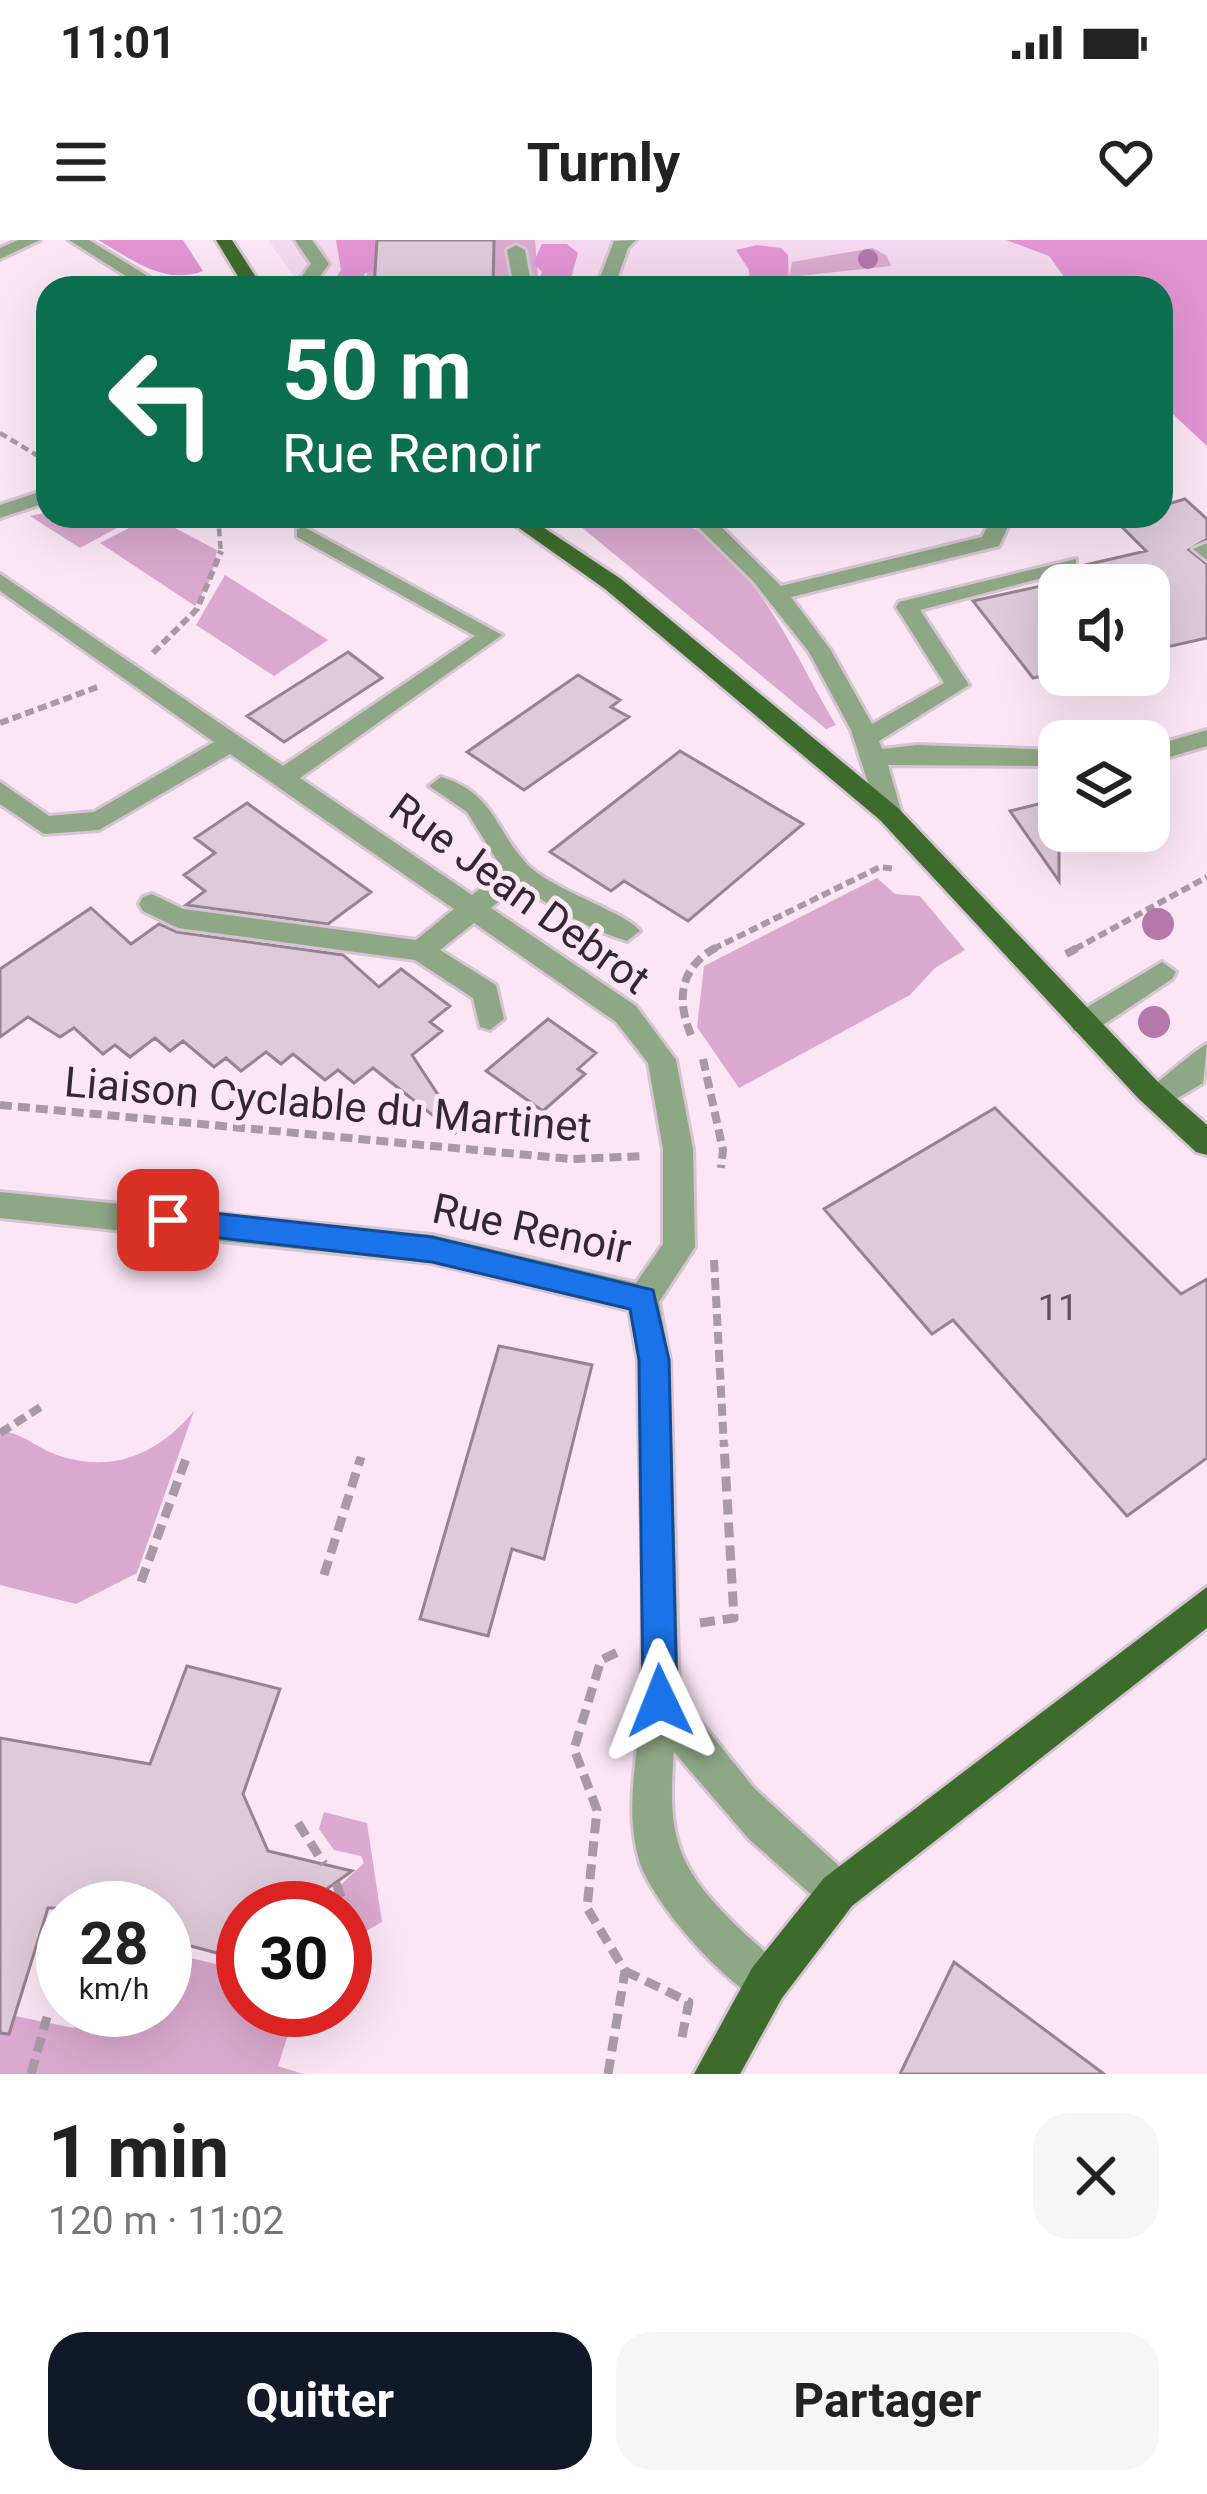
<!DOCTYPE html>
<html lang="fr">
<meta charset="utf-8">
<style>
:root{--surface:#fff;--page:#f6f6f6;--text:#222;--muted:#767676;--accent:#111827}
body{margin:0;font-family:Roboto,sans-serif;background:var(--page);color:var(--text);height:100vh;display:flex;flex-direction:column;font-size:45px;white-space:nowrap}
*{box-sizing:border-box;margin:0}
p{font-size:39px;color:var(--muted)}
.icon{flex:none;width:66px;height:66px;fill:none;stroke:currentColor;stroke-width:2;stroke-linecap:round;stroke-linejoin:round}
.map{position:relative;height:1834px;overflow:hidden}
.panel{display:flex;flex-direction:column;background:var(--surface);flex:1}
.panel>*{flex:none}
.banner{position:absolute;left:36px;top:36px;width:1137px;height:252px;border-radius:36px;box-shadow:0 12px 48px #0002;background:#0b6e4f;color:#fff;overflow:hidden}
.tools{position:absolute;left:1038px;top:324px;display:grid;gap:24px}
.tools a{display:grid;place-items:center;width:132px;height:132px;border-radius:24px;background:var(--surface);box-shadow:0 12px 48px #0002;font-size:60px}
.speed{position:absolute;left:36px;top:1641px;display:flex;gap:24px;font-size:60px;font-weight:700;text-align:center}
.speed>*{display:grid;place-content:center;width:156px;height:156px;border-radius:50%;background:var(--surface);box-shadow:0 12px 48px #0002;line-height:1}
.speed small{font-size:30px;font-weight:400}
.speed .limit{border:18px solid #d22;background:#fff;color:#111}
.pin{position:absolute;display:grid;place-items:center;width:102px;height:102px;color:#fff;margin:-51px;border-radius:24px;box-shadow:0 6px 18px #0006}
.me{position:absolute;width:132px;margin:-66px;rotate:358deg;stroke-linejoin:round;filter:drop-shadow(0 0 9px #0008)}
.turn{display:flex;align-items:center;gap:42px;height:252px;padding:0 48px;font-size:54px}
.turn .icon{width:156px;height:156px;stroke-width:2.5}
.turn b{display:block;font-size:84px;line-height:102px}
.round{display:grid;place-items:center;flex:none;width:126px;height:126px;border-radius:36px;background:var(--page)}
.head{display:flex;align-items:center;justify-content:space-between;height:204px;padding:0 48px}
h1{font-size:72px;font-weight:700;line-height:90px}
.primary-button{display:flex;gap:24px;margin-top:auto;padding:24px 48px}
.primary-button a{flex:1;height:138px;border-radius:36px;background:var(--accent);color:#fff;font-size:48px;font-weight:700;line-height:138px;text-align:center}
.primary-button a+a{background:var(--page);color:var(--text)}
.status{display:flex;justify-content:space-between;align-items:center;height:84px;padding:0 60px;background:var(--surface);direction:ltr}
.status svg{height:33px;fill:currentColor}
header{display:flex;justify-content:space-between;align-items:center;height:156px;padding:0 48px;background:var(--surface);font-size:54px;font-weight:700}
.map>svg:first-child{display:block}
.built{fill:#f4d8ee}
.green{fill:#daa9cf}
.forest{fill:#e394d3}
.building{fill:#dfcada;stroke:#968291;stroke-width:3}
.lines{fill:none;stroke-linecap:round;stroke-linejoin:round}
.minor-casing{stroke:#d7c4d2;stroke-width:6}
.major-casing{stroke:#d7c4d2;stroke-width:6}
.path-far3{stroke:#a998a5;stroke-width:4.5;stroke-dasharray:8 4.5;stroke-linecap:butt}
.path-far2{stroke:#a998a5;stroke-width:6;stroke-dasharray:9 4.5;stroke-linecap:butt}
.path-far1{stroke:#a998a5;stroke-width:8;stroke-dasharray:12 6;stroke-linecap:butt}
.path{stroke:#a998a5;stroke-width:9;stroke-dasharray:15 8;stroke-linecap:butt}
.minor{fill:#8ea785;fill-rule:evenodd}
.major{fill:#3d6b2c;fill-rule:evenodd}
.tree{fill:#b478ab}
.route{fill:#1a73e8;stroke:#114b97;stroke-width:3}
.labels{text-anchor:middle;stroke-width:10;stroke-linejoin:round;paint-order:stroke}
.number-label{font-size:36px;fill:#5c515a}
.street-label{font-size:42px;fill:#312930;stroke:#fce6f6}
</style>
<div class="status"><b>11:01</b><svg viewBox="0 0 49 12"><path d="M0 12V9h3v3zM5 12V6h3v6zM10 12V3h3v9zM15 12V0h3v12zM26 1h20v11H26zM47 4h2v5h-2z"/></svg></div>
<header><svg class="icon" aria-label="menu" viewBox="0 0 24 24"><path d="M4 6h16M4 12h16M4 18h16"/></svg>Turnly<svg class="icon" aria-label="heart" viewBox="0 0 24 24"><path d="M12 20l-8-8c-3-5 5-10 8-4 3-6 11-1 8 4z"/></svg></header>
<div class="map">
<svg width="1207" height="1834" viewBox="0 0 1207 1834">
<rect width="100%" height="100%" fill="#fce6f6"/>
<path class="built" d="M268,0H1006L1049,16L1072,48H302Z"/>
<path class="green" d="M370,0H535L539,48H366Z
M873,8L887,16L891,26L789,37L792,22Z
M48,272V276H139L80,308L30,276Z
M152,276L217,310L211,338L195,366L100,303Z
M568,276C597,276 643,267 670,277C752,307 794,416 836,485L826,489Z
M225,335L328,400L274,436L196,385Z
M877,638L895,654L920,656L965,710L935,728L910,755L739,848L697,787L704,726Z
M194,1171L137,1333L76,1364L0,1345V1190C29,1196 37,1209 60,1216C115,1234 160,1212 194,1171Z
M324,1572L367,1583L382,1682L345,1703V1668H316L364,1623L361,1616L334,1610L319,1589Z
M165,1712L229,1727L243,1718V1770H296L278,1826L303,1834H0V1773L74,1788L84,1770H165Z"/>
<path class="forest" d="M98,0H183L203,31C164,46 132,19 98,0Z
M336,0H383L382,27L364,34L369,48H338L333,42L341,30Z
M1006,0H1207V206L1161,163V48H1072L1049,16Z
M542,4H567L578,13L571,38L578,48H536L542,32L533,23Z
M757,5L781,8L788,15L789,48H750L749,30L736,10Z"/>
<path class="building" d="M377,0H494L493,48H374Z
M1185,259L1207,279V299L1189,310L1207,324V398L1149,411V345H1065L1064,337L1081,326L1146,311L1111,276H1161V266Z
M1059,342V432L1033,438L973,361Z
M348,412L382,438L284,502L247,476Z
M578,435L620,460L611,467L629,477L524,550L467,512Z
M680,511L803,584L688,681L624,641L611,651L550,612Z
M1059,559V641L1010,571Z
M247,563L258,571L371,652L328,684L186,665L205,651L184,635L215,613L195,598Z
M91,668L131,704L159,684L177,692L343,715L379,747L401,729L450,766L430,782L442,791L412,815L460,888L455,893L373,828L354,843L338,830L325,840L293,814L281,824L266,812L241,831L226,818L214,827L183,801L170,811L155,798L130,817L115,805L103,814L74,788L60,797L28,777L0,797V729Z
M548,779L596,813L578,829L585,834L543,871L486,831Z
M995,868L1181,1054L1207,1039V1218L1127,1276L953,1080L932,1094L824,969Z
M499,1106L592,1125L544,1319L512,1309L488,1396L420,1379Z
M187,1426L280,1449L243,1554L268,1611L352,1631L300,1668H243V1706L228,1716L165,1699V1668H48L9,1794L0,1793V1498L150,1524Z
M954,1722L1104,1834H900Z"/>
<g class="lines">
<g class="minor-casing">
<path id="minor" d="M18,0H40L0,19V8Z
M69,0H89L167,48H145Z
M295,0H312L329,24L311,48H293L311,24Z
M636,0L628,8L614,48H596L614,1Z
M516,5L525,10L532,48H514L507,10Z
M48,249V262L0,278V265Z
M687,276H710L781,346L982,297L993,276H1013L999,306L791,357L830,409L872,484L944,443L896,367L899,362L1076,319V329L920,370L969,445L879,501L882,509L917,505L1059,510V526L888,525L902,574L898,580H880L851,490L809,412L753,341Z
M304,287L502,395L300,538L472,655L503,630L467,572L429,546L441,537C494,553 494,588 526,623C549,649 628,673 640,691L627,701C587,689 554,668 519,645L491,668L636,766L676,820L693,909L695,1007L659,1062L670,1121L679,1455L755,1549L852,1638L858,1652L852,1666L838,1672L824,1666L749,1599L674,1512C666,1602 679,1631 745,1694C762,1709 779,1722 788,1743L782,1758L767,1764C727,1747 654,1665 640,1623C623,1568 639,1516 641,1460C646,1348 639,1233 638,1121L629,1070L432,1023L0,978V952L432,995L636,1043L663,1004V909L648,823L616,782L474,683L440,710L496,745L504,779L490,790L480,787L473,758L415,720L178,688L143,671L139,664L143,657L152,654L183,669L416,700L454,669L230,514L99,590L44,594L0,564V542L49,576L94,572L214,502L0,351V334L283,526L475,396L297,297V289Z
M1207,303V320L1193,309Z
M1207,490V506L1149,523V507Z
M1162,722L1176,732L1172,739L1094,791H1074L1070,783L1074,775Z
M1207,804L1203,843L1166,865H1146L1141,857C1145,852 1202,805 1207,804Z"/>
</g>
<g class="major-casing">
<path id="major" d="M216,0H232L263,48H245Z
M502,276H526L621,339L898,568L1158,842L1207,885V915L1196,912L1138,858L880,580L605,349Z
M1207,1347V1388L852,1666L782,1758L740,1834H694L752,1728L824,1638Z"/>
</g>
<path class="path-far3" d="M0,193L48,222
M218,276L221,314"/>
<path class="path-far2" d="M153,413L197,369L221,311
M0,483L100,446
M713,709L880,627L895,629
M1075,709L1207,637"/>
<path class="path-far1" d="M1066,714L1081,706
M691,795C675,757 681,725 719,706
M703,819L723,910L721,928
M0,865L571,919L644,916
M714,1020L724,1207
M0,1193L42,1166"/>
<path class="path" d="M324,1335L361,1217
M141,1342L187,1216
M700,1383L734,1378L724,1204
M298,1583L324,1624
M336,1643L358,1702
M625,1731L689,1762L681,1802
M31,1834L47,1777
M608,1834L625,1731L587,1668L597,1570L574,1509L601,1420L620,1411"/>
<use href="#minor" class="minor"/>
<use href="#major" class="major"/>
</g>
<g class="tree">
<circle cx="868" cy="19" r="10"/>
<circle cx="1158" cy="684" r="16"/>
<circle cx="1154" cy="782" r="16"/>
</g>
<path class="route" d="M168,968L432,997L653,1050L669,1120L677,1461L672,1473L660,1478L648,1473L643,1461L639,1120L630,1069L432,1022L168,992L154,980Z"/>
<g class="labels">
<g class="number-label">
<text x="1058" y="1080">11</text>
</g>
<g class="street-label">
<text transform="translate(520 653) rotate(36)" y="15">Rue Jean Debrot</text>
<text transform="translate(328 864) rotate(5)" y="15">Liaison Cyclable du Martinet</text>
<text transform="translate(532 988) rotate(12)" y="15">Rue Renoir</text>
</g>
</g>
</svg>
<div class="tools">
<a><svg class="icon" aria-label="sound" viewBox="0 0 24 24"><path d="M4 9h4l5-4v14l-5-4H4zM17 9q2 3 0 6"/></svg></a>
<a><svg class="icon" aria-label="layers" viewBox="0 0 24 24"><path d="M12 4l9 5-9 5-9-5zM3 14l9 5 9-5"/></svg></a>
</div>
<div class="speed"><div>28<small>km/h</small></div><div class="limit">30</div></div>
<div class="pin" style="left:168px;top:980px;background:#d93025"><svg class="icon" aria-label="arrive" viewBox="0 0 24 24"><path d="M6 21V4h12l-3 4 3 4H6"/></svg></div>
<svg class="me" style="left:660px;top:1461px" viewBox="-20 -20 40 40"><path d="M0-17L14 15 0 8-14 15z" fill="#1a73e8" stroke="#fff" stroke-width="4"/></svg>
<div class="banner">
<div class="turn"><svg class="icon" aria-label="left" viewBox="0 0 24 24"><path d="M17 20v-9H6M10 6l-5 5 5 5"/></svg><div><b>50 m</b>Rue Renoir</div></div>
</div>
</div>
<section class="panel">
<div class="head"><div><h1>1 min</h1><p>120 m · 11:02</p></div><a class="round"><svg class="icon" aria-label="close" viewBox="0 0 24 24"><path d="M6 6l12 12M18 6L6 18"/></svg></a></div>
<div class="primary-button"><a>Quitter</a><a>Partager</a></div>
</section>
